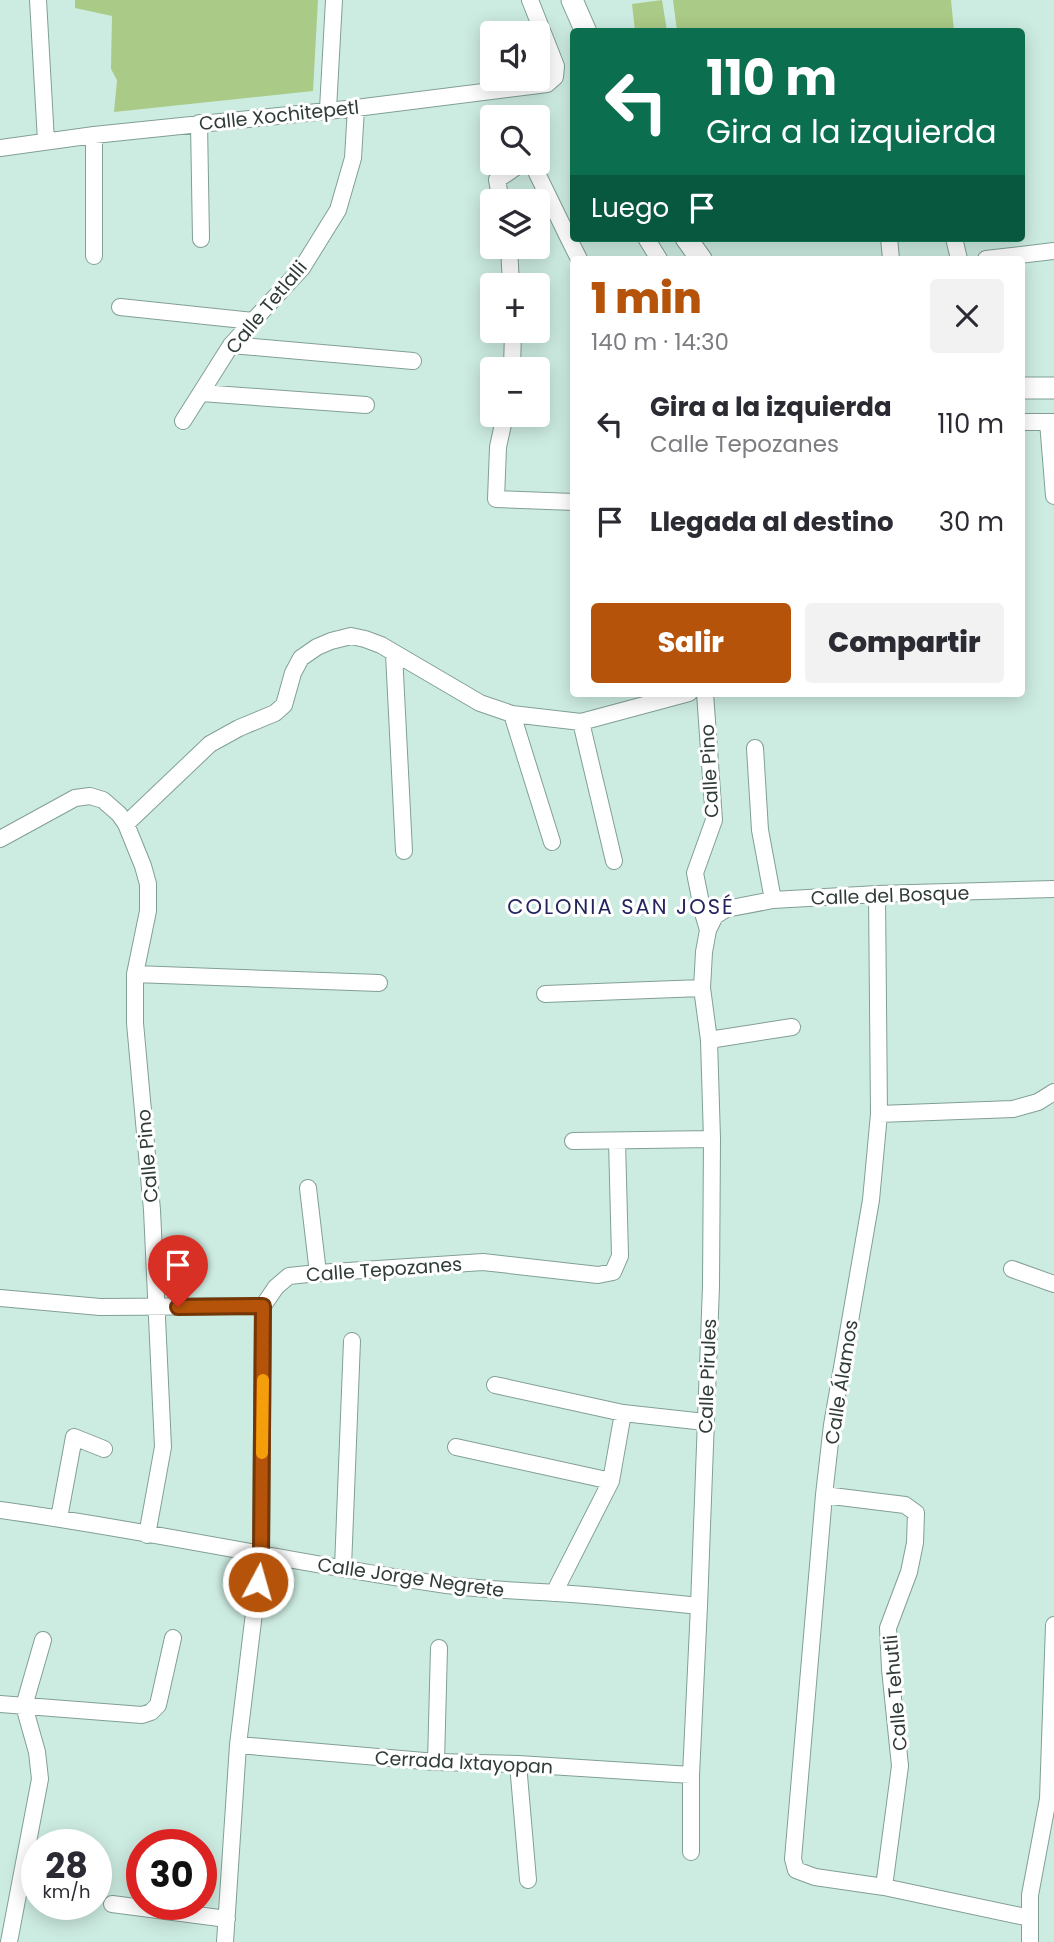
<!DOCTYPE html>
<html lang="es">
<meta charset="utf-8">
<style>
:root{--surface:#fff;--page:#f2f2f3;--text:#2b2b33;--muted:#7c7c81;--accent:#b45309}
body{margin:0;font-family:Poppins,sans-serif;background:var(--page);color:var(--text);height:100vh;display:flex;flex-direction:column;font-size:26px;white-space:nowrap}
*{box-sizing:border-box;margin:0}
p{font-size:23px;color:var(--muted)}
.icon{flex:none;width:38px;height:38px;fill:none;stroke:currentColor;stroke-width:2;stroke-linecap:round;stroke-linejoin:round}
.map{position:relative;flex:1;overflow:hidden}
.panel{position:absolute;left:570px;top:256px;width:455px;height:441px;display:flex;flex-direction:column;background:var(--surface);border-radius:7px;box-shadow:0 4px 18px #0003}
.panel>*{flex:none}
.hud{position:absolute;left:570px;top:28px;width:455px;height:214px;border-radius:7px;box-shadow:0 4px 18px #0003;background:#0b6e4f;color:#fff;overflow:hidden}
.tools{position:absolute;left:480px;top:21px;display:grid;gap:14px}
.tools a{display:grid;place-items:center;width:70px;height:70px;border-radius:7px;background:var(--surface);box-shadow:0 4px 18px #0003;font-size:35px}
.speed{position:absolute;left:21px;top:1829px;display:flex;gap:14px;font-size:35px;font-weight:700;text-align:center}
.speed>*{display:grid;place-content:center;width:91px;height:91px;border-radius:50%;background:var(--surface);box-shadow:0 4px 18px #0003;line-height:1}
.speed small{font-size:18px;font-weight:400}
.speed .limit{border:10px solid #d22;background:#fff;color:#111}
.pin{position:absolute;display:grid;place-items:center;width:60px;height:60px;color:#fff;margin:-72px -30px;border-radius:50% 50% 50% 0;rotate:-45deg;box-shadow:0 0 7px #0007}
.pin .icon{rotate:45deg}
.me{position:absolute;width:77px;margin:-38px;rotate:6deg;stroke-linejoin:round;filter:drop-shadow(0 0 5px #0008)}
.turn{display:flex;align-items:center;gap:24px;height:147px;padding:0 21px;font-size:32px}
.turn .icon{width:91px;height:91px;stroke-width:2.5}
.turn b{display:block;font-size:49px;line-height:60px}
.then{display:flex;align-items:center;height:66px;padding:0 21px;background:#0003;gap:14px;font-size:26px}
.round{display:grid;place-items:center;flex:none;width:74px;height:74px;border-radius:7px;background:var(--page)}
.overview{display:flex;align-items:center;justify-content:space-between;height:119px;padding:0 21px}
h1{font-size:42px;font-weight:800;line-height:52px;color:var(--accent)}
.action{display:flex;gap:14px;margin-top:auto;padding:14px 21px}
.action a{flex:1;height:80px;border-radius:7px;background:var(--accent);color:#fff;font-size:28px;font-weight:800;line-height:80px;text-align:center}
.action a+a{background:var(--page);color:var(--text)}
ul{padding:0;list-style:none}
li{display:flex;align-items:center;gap:21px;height:98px;padding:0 21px}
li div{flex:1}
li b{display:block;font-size:26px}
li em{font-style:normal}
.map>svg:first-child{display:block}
.green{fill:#aaca87}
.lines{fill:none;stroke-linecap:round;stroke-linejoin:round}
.minor-casing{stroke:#829f94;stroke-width:18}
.tertiary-casing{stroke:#829f94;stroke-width:23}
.minor{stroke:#fff;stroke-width:16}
.tertiary{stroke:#fff;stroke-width:21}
.route-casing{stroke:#753606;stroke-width:18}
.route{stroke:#b45309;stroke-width:12}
.slow{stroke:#f59e0b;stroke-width:12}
.labels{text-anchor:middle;stroke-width:6;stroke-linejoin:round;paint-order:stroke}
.street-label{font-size:19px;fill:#303c37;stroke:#fff}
.neighbourhood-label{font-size:21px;letter-spacing:2px;fill:#24255e;stroke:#fff}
</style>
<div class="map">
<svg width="1054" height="1942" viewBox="0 0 1054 1942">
<rect width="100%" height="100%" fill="#cdece1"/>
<path class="green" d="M75,0H318L313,91L114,112L117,80L111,69L112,16L75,8Z
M662,0L667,31H635L632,4Z
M673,0H951L954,31H677Z"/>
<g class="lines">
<g class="minor-casing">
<path id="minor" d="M38,0L46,141
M328,109L334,0
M199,123L201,239
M0,148L94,135L356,108L547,84L555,77L556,66L530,0
M532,163L569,239
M501,201L497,180L522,163
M574,236L569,239L579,259
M646,238L659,259
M889,238L891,259
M954,238L959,259
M509,247L511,285
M94,256V135
M986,259L1054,251
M120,307L253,321
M231,345L413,361
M512,369L513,331
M201,393L366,405
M505,415L498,447L496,499L574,502
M183,421L231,345L302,268L338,210L353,158L356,108
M1022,422H1054
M1048,422L1054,496
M394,654L404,851
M705,693L714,820L695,873L703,913L708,930
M512,714L552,842
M581,722L614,861
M755,748L760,830L773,900
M126,824L210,744L239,728L275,713L284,705L293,673L301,658L317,647L331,641L351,636L365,639L381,645L480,703L512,714L581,722L689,693
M0,839L75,798L90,796L103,800L119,814L126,824L143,866L148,884V911L135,974V1023L152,1210L163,1447L147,1535
M877,894L879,1114L871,1200L832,1425L824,1495L793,1859L796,1870L815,1877L884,1887L1030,1918
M135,974L379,983
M545,994L702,988
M709,1040L792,1027
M879,1114L1013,1109L1038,1102L1054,1092
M573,1141L712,1139
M308,1188L318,1273
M1012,1269L1054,1284
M0,1298L100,1307L263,1306
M263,1306L276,1287L289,1276L318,1273L483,1262L598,1275L613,1272L620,1256L617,1141
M495,1385L623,1413L705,1422
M456,1447L611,1481
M824,1495L905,1505L916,1513L915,1543L909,1572L888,1628L890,1669L900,1766L884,1887
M0,1510C147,1530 293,1563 440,1584C479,1590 517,1590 556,1593C604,1596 651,1601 699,1606
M59,1518L74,1437L104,1449
M343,1567L352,1341
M554,1593L611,1481L623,1413
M0,1704L142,1715L151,1712L158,1705L173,1638
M24,1706L43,1640
M238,1745L436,1762L518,1764L691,1775
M436,1762L439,1648
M518,1764L528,1880
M691,1852V1775L699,1606L711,1286L712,1139L709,1040L702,988L704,952L708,930L715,916L726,909L773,900L877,894L1054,889
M112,1904L227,1919
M9,1942L40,1779L37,1752L24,1706
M225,1942L238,1745L261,1555L263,1306
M1030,1942V1895L1048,1799L1054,1625"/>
</g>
<g class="tertiary-casing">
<path id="tertiary" d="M572,0L586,32
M686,238L701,259
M1022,388H1054"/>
</g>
<use href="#minor" class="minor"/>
<use href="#tertiary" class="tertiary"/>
</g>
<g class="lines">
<g class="route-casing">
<path id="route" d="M178,1307L263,1306L261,1555L258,1582"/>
</g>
<use href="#route" class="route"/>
<path class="slow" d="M262,1453L263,1380"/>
</g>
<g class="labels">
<g class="street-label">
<text transform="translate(279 115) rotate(-6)" y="7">Calle Xochitepetl</text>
<text transform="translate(266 307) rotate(-50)" y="7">Calle Tetlalli</text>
<text transform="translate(709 771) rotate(-93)" y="7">Calle Pino</text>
<text transform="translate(890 895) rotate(-2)" y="7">Calle del Bosque</text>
<text transform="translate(147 1156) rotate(-95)" y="7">Calle Pino</text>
<text transform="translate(384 1269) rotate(-4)" y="7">Calle Tepozanes</text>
<text transform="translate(707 1376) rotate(-88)" y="7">Calle Pirules</text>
<text transform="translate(841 1382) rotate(-81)" y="7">Calle Álamos</text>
<text transform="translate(411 1577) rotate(8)" y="7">Calle Jorge Negrete</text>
<text transform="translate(895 1693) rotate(-95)" y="7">Calle Tehutli</text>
<text transform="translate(464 1762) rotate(3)" y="7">Cerrada Ixtayopan</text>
</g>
<g class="neighbourhood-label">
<text x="621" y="914">COLONIA SAN JOSÉ</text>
</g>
</g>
</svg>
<div class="tools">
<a><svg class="icon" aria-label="sound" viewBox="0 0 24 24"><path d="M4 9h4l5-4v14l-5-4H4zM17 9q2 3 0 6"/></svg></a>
<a><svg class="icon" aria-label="search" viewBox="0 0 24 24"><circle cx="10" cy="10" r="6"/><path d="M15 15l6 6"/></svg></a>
<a><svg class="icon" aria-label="layers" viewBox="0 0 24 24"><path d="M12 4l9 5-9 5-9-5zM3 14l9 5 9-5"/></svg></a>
<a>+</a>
<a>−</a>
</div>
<div class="speed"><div>28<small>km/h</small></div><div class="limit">30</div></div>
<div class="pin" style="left:178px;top:1307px;background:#d93025"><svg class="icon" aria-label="arrive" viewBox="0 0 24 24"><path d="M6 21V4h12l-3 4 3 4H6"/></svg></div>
<svg class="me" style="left:258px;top:1582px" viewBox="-20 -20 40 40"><circle r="17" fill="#b45309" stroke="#fff" stroke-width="3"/><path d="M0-11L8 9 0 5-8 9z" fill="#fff"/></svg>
<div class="hud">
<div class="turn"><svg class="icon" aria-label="left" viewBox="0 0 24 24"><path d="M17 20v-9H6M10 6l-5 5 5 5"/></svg><div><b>110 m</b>Gira a la izquierda</div></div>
<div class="then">Luego<svg class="icon" aria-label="arrive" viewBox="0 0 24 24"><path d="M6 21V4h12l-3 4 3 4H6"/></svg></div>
</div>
<section class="panel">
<div class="overview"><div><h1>1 min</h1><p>140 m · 14:30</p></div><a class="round"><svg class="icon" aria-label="close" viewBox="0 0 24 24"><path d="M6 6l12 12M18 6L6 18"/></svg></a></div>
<ul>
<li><svg class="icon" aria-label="left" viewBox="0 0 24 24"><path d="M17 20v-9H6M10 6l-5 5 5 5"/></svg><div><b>Gira a la izquierda</b><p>Calle Tepozanes</p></div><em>110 m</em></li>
<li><svg class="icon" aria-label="arrive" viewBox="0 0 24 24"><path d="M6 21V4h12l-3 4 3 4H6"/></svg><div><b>Llegada al destino</b></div><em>30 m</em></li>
</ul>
<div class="action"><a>Salir</a><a>Compartir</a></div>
</section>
</div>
